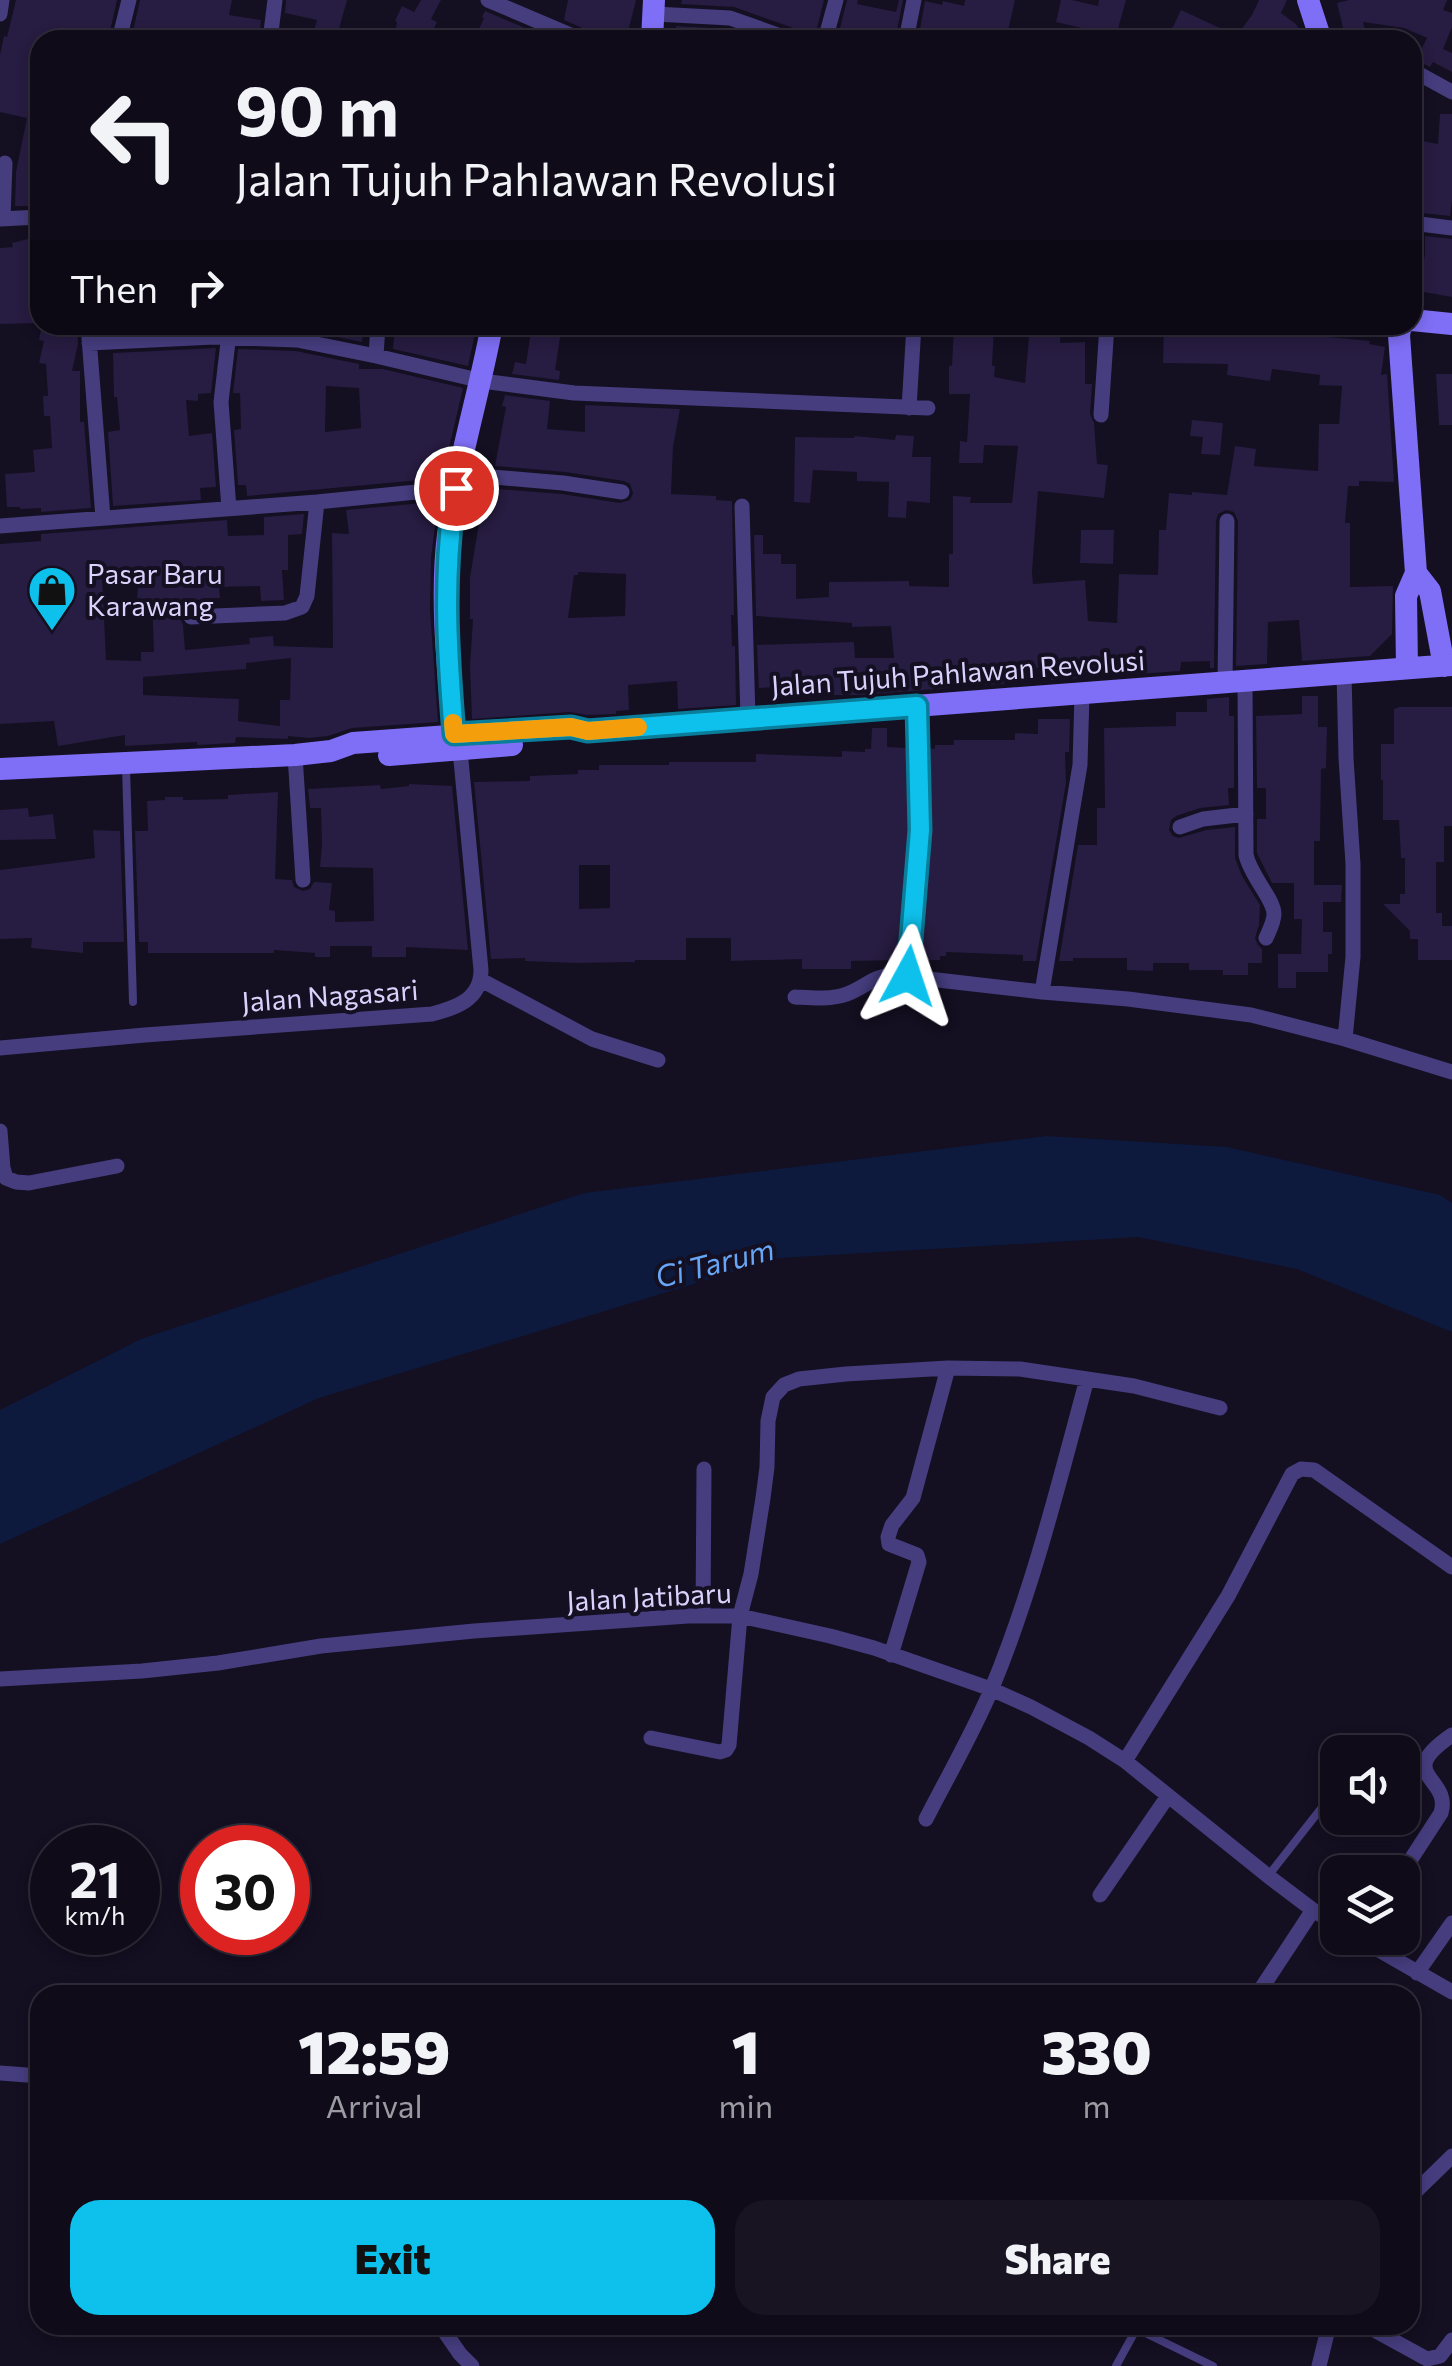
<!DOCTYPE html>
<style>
:root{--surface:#0f0b19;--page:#181422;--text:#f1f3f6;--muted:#9b9ba2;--line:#2f2b38;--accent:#0ec1ec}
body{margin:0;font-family:Commissioner,sans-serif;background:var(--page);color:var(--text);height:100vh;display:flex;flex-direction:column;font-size:38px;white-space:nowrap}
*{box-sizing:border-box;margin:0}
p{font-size:32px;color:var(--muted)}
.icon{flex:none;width:55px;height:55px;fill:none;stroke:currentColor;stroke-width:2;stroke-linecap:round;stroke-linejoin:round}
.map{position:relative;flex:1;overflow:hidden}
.sheet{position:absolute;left:30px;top:1985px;width:1390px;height:350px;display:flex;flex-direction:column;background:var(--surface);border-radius:30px;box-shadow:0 5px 15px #0003,0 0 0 2px var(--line)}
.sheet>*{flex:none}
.guide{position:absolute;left:30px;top:30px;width:1392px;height:305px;border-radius:30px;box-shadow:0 5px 15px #0003,0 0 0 2px var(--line);background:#0f0b19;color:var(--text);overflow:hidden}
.controls{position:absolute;left:1320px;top:1735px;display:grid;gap:20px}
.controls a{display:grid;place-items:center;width:100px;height:100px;border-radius:20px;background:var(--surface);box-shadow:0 5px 15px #0003,0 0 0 2px var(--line);font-size:50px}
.speed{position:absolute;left:30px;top:1825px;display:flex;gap:20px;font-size:50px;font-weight:700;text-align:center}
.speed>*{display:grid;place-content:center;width:130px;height:130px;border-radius:50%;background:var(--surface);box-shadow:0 5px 15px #0003,0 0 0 2px var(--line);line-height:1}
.speed small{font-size:25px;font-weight:400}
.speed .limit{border:15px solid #d22;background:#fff;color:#111}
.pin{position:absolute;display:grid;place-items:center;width:85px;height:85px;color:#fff;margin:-42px;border:5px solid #fff;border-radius:50%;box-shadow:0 2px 10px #0007}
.me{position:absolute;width:110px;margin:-55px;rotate:5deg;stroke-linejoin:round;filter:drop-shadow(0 0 8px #0008)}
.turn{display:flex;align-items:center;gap:35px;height:210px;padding:0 40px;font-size:45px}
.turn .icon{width:130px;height:130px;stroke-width:2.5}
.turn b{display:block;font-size:70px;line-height:85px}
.then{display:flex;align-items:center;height:95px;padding:0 40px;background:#0003;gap:20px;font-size:38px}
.eta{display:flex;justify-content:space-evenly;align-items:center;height:170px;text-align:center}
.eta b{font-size:60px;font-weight:800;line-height:70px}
.cta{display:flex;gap:20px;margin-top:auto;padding:20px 40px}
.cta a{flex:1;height:115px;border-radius:30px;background:var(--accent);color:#111;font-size:40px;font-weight:800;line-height:115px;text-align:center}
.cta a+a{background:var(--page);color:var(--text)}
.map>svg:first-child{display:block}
.water{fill:#0d1a3d}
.building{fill:#271c41;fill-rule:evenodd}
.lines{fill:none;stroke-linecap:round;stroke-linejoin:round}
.lane{stroke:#453d7e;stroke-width:8}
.street{stroke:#453d7e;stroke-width:15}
.secondary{stroke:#7f6ff6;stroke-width:22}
.route-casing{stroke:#097d99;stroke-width:25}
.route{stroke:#0ec1ec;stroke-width:18}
.slow{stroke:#f59e0b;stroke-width:18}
.labels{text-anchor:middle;stroke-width:8;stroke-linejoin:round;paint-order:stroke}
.poi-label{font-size:28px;fill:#dbd2fc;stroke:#140f21;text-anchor:start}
.street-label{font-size:28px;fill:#dbd2fc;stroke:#140f21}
.water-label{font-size:30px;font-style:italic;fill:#67a6f6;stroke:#140f21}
</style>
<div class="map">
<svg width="1452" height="2366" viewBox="0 0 1452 2366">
<rect width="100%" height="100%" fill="#140f21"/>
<path class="water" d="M1047,1136L1227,1147L1440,1195L1452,1203V1332L1297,1269L1138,1237L779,1258L319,1398L0,1544V1410L141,1339L584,1193Z"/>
<path class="building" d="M16,0H117L108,40H40V206H15L16,172L27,118L0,112V55L4,36L7,37Z
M140,0H232L229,15L261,20L259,40H131Z
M286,0H347L336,40H311L317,20L285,13Z
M421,0H441L431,19L437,22L428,40H394L397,22L395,21L402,6L414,12Z
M568,0H636L626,40H593L587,30L564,20Z
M682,0H824L814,40H803L801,34L796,29L734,7L681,4Z
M847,0H858L857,4L896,12L899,0H903L895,40H837Z
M965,0H1015L1006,40H918L925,1L942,5L943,1L964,6Z
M1061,0H1072L1098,6L1099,0H1126L1116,36L1056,22Z
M1259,0H1287L1281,13L1296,24L1305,40H1246L1238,34L1252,15Z
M1349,0H1447L1443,10L1452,13V27L1443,49L1452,53V72L1433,62L1430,67L1416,60L1427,38L1404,28L1363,22L1367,38L1346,40L1337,3Z
M1181,10L1246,40H1186L1170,33Z
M485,11L553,40H474L484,18L482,17Z
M676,26L728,29L758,40H674Z
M1440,114H1452V199L1450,216L1412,212V164L1417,140L1438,144Z
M40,236V323L0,324V248L13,247L12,243Z
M1425,236L1452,239V297L1418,291L1425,255Z
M42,325H77L78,344L72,371H80V422H84L91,508L41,512V508L20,509V507H7L5,474L35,472L33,450L52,448L50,416H44L43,396H48L46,364L39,363L44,341L39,340Z
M241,325H364L362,342L299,329Z
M395,325L414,326V329L457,333L458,327L476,329L468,366L393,349Z
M532,325H562L555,370L560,371L559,380L512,374L515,362L526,364Z
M954,325H994L992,366H995L994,377L1025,383L1030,325L1061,326L1060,343L1085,342V384H1092L1090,414L1094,423L1097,464L1108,465L1104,498L1038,491L1032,572L1033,584L1085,580L1088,621L1117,623L1119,574L1158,575L1159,530H1166L1169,493L1192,495V492L1227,495L1235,446L1256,449L1254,466L1318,471L1319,424H1339L1342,386L1319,385L1320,375L1272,369L1270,381L1227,375L1228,364L1163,363L1164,325H1320L1319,336L1370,341L1369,344L1385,347L1381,375L1387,374L1394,482L1359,481V486H1348L1345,523H1350V587L1393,586L1392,634L1370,656L1302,661L1299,620L1268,622L1267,664L1236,666L1238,521L1234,512L1226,510L1218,514L1216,521L1214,668H1210V661L1181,662L1180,671L1123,675L1079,673V678L1051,680V666L1004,673V684L985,685V679L948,678V688L860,695H820V686L782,687L759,688V694L757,645L854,642L855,658H894L891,626L852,627V623L756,616L754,535H763V554H781V564H796V599L829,597V582L909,581V586L949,587V554H953V496L971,497L970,503H1012L1018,446L984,445L983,463H959L960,441L967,442L970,394H949V366H952Z
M216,348L211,393L198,394V401L186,400L189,436L212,433L216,487L200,488L201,500L113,506L108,432L120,430L117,397H114L113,353Z
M238,349L296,351L359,364V369H383L463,388L442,478L247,496L246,485H238L234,430L241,429L240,393H233ZM326,386L359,388L361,428L325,432Z
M1436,374H1452V425H1439Z
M505,395L550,401L547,429L585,432V405L680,409L673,447L671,494L716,496V500L732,501L734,615H731L732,646H735L736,705L678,709L677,681L628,685L629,710L616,711V714L587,715L570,712L472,719L470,666L473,619H470V577L485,488L562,494L620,503L630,500L633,493L630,484L624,481L565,472L495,466L506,407L502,406ZM578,572L626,574L625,616L568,618L574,575H578Z
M1192,420L1223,423L1220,455L1201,454L1203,437L1190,436Z
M896,435L914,436L912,457H931L930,503L907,501L906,518L888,517L889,482L857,481V472L813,470L810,503L794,502L795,437L854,438L855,436L895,440Z
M434,502H438L431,558L430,610L438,722L352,728L328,736L309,738L288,736V739L236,737L235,743L197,745V742L125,746V735L58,746L54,721L0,724V544L41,541V534L227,520L228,536L264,535V517L304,514L302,534L288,535V570H282L284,600L261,601L260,586L219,587L220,598L183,601L180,618L183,625L185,650L250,644L249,638L273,636L274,646L333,648L332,533L349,534L346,510ZM134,572V584H138L137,601H152L154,652H141V661L106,660L102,575ZM291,658L290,700H280V726L238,721L239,699L143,695V677L246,669V663Z
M1081,530H1114L1113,564L1080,563Z
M1302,696H1318V727H1327L1326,768L1321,769L1320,841H1314V885H1342L1341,902H1323V932H1332V954H1328V972H1296V988H1278V954H1301L1302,919H1294V883H1272L1257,853V819H1266V788H1257L1256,716L1302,714Z
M1229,697V716H1234V788H1228L1229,805L1200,808L1176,816L1171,820L1169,830L1173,836L1179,838L1206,830L1235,827V858L1242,876L1260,905L1259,925L1255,938L1258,945L1262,949V963H1248V975H1223V970H1189V963H1153V971L1127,970V958H1073V961H1059L1078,845H1097V808H1105L1104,728L1176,726V712H1207V699Z
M1399,707H1452V826H1444V862H1436V913H1442V926H1452V960H1418V939H1410V931L1383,904H1400V894H1405V858H1401L1399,820H1383V780H1381V744H1394V709Z
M1038,719H1070L1069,752H1065L1066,783L1036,961H1023V955L946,952V956H940V960H920L931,831L929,748L935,749V745H954V740H1015V733L1038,734Z
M872,728H887V747L907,748L909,830L898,960L851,961V969H802V959L731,961V938H686V960H635V962L576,963L525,961V958L491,959L474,782L530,781V776L578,774V770H599V765H669V762H756V754L842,757V751L865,752V749H871ZM579,865H610V908L579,909Z
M409,784L452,786L468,950L406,947V957H372V946H330V957H315V953L274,950V953H148V942H139L135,831H148L147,801L165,800V797H183V800L228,799V795L278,792L275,879L292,880L294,887L303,891L310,889L314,882L332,883L329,910L335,911V922L374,921L373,868L320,867L322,844L321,808H310L308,789L380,785L381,789L409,786Z
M28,808L29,817L53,814L56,839L0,840V810Z
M93,830L120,831L124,942H83V953L31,948L32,938L0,939V870L95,858Z"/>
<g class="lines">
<path class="lane" d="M126,767L133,1002
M1268,1876L1338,1787
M1137,2329L1213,2366
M1116,2366L1138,2326"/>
<path class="street" d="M488,0L582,40
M0,14L2,0
M655,14L730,18L792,40
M119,40L129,0
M270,40L275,0
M825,40L836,0
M906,40L914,0
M1412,70L1452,92
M0,219L40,217
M3,219L5,163
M1412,223L1452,228
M88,325L103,518
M89,343L214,337L297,340L376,356L482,381L574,393L928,408
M376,356L378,325
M909,408L914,325
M1101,415L1107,325
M459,474L563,483L622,492
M742,506L748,718
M229,509L221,402L230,325
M0,526L317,502L456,488
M191,617L285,613L302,607L307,596L317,502
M1344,673L1346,758L1353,864V957L1345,1039
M1245,682L1246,855C1251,877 1274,899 1274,914C1274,922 1269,931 1266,938
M1225,683L1227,521
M295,755L303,880
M1180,827L1203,819L1246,814
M908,975L920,830L917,706
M481,980L592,1039L658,1060
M1042,992L1080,765L1082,694
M795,997C812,998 830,1000 847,994C866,987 872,976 894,975L1042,992L1128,999L1251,1015L1345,1039L1452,1072
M0,1048L145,1035L432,1014C455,1008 481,1000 481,970L460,750
M0,1131L3,1168L6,1178L16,1182L29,1183L117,1166
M703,1616L704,1469
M891,1655L919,1562L917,1555L889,1544L888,1537L892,1525L913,1498L948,1368
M0,1679L142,1671L218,1663L321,1646L474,1631L688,1616H740L830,1636L874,1648L991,1689L1031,1707L1089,1738L1125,1761L1268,1876L1313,1910L1338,1925
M651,1738L720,1752L726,1750L729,1745L740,1616L751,1574L763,1498L767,1467L768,1421L773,1397L784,1385L799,1379L846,1374L948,1368L1020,1369L1134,1386L1220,1408
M1125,1761L1228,1596L1292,1474L1301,1469L1314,1470L1452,1567
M926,1819C948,1776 973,1733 992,1688C1033,1589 1059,1482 1087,1379
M1402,1873L1441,1813C1452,1776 1392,1776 1452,1735
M1100,1895L1168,1796
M1358,1938L1452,1992
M1417,1973L1452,1923
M1257,1995L1313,1910
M0,2073L40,2076
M1410,2197L1452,2156
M440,2325L460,2354L472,2366
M1365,2325L1427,2359L1440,2356L1452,2340
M1319,2366L1329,2325"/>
<path class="secondary" d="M1308,0L1321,40
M652,40L654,0
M1412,320L1452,324
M1401,325L1399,335L1416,573L1406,596L1407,668
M1416,573L1430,591L1444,666
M454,734C448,670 440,599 448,535C457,464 479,395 492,325
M389,755L512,745
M0,769L295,755L331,751L353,743L571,727L588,731L1452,665"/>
</g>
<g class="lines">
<g class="route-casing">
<path id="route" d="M456,488C442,572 447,650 454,734L571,727L588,731L917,706L920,830L908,976"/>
</g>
<use href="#route" class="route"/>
<path class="slow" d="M453,723L454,734L571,727L588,731L638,727"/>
</g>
<defs>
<g id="shop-pin" transform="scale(2.5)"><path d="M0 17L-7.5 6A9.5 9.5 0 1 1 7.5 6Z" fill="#0ec1ec" stroke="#140f21"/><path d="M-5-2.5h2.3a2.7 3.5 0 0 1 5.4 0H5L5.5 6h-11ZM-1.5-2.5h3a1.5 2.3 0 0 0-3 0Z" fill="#111"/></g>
</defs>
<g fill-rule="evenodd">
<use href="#shop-pin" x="52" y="590"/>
</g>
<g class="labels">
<g class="poi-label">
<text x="87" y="584">Pasar Baru<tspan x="87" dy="32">Karawang</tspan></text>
</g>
<g class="street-label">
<text transform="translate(958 673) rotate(-4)" y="10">Jalan Tujuh Pahlawan Revolusi</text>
<text transform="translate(330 996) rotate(-4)" y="10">Jalan Nagasari</text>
<text transform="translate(649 1597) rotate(-3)" y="10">Jalan Jatibaru</text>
</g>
<g class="water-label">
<text transform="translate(715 1264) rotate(-14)" y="10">Ci Tarum</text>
</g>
</g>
</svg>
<div class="controls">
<a><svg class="icon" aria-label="sound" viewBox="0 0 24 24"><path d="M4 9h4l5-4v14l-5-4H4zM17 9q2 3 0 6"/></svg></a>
<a><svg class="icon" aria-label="layers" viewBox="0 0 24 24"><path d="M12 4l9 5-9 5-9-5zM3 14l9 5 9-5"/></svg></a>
</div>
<div class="speed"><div>21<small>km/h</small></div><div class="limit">30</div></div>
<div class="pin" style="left:456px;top:488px;background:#d93025"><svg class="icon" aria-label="arrive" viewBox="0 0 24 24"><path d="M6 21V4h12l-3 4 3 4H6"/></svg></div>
<svg class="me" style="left:908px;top:976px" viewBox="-20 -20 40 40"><path d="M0-17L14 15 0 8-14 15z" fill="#0ec1ec" stroke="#fff" stroke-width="4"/></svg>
<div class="guide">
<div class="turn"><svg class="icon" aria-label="left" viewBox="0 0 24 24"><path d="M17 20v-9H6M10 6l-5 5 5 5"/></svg><div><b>90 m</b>Jalan Tujuh Pahlawan Revolusi</div></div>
<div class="then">Then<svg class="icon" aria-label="right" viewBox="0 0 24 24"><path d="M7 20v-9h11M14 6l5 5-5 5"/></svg></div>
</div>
<section class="sheet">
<div class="eta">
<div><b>12:59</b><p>Arrival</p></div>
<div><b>1</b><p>min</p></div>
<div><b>330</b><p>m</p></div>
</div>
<div class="cta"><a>Exit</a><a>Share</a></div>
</section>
</div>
